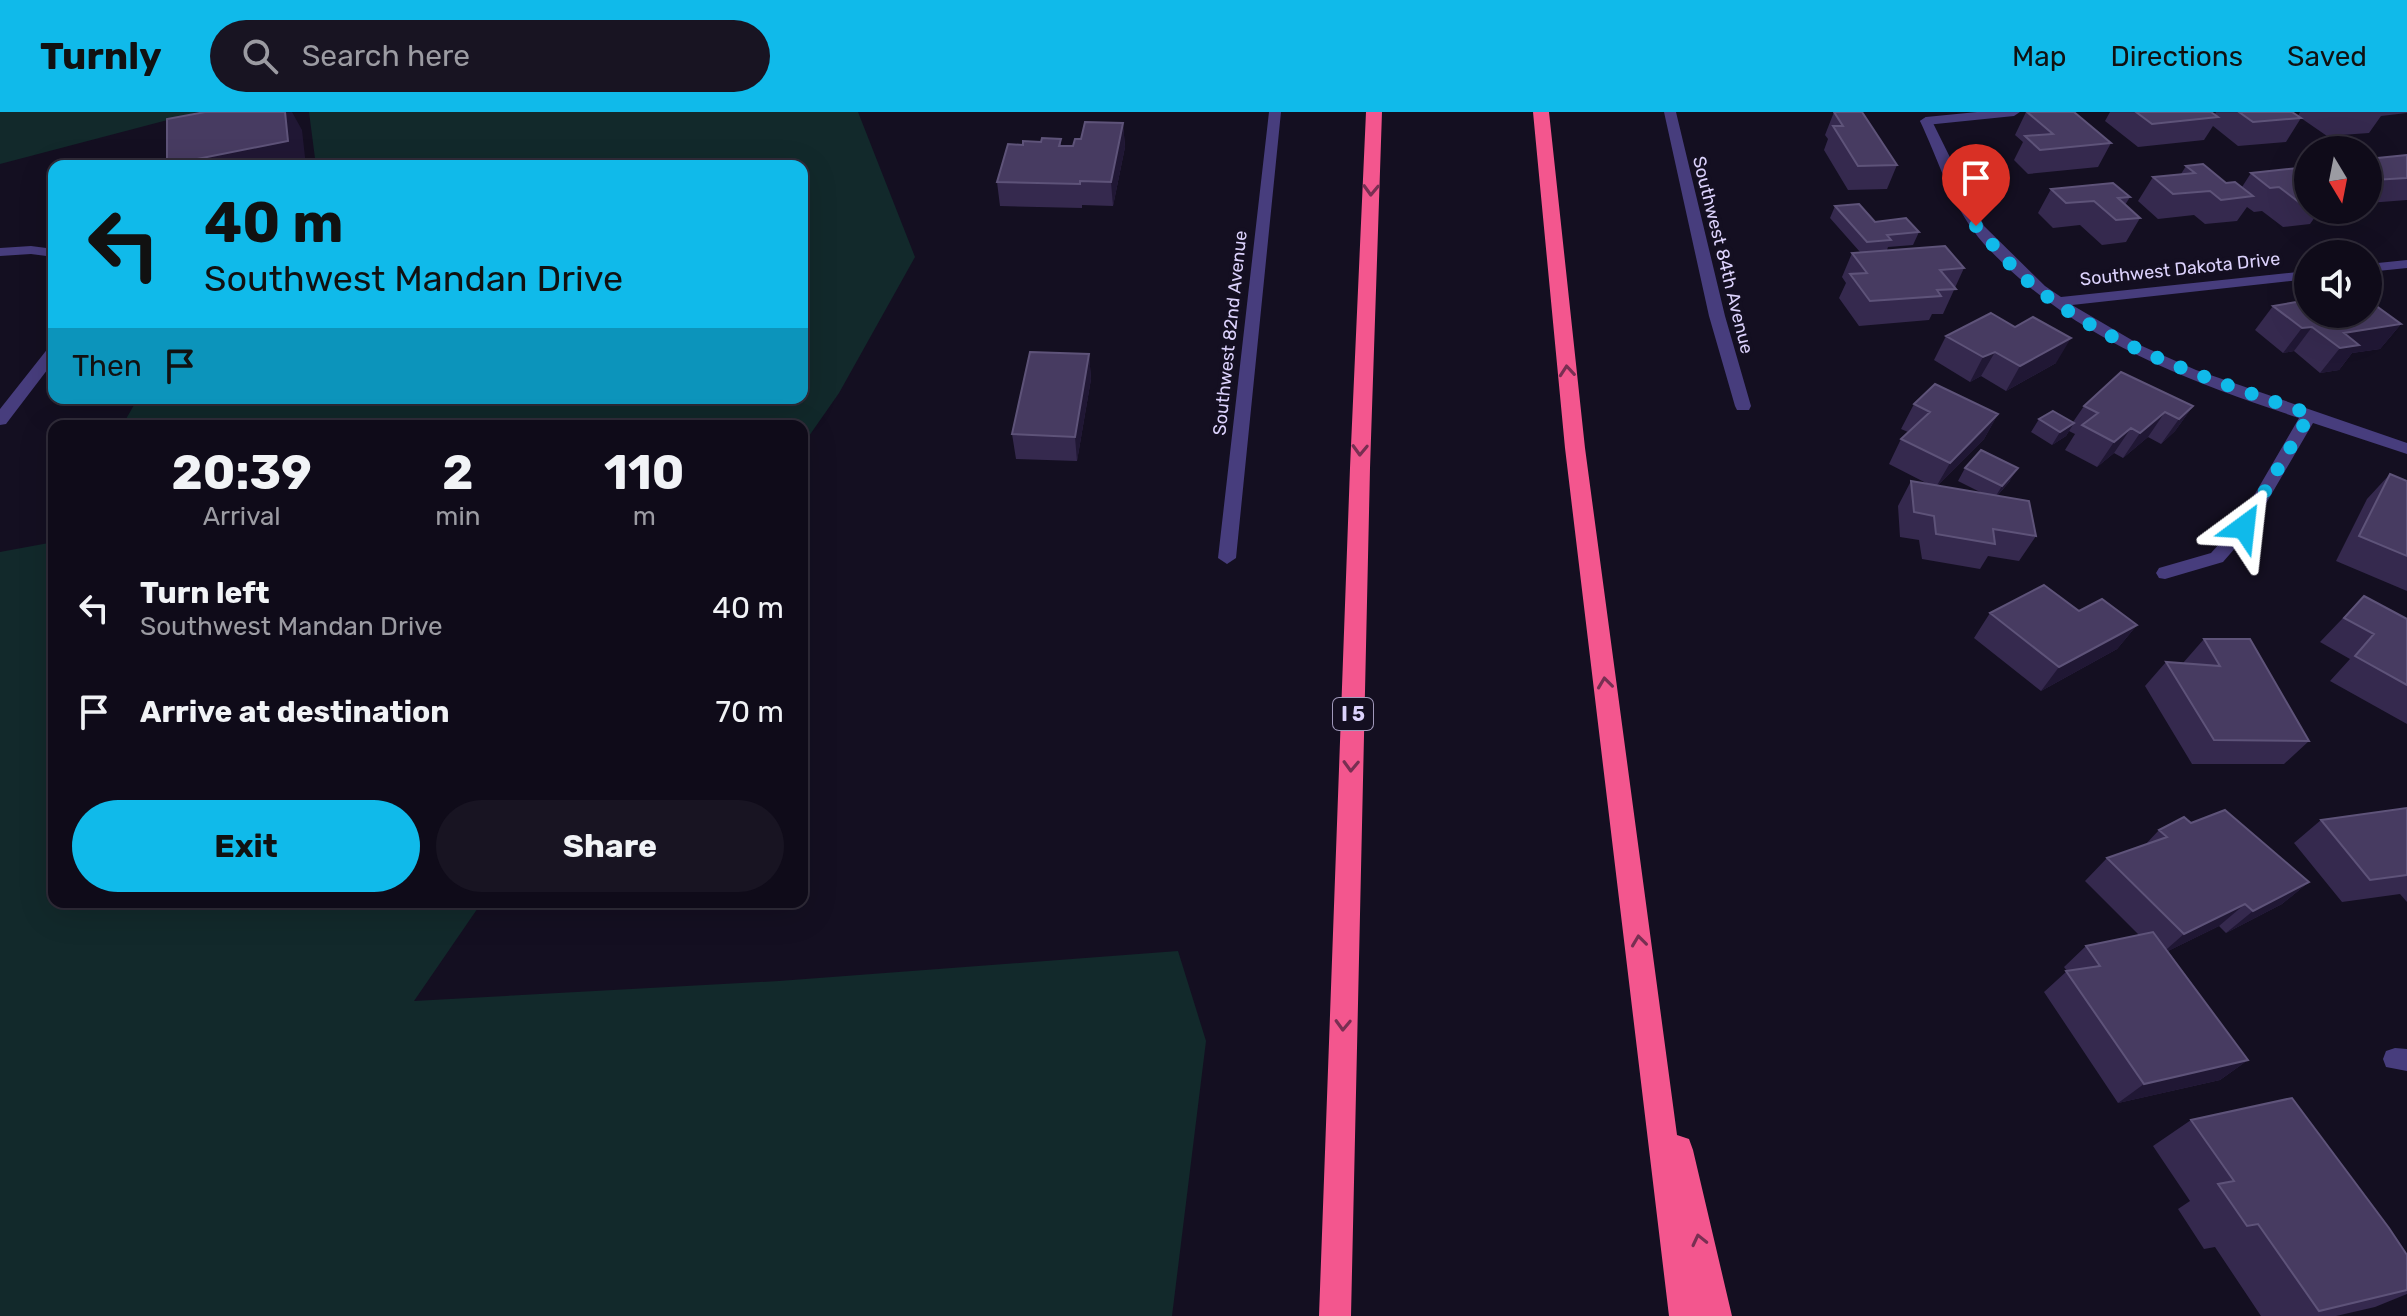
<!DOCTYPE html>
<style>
:root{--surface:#0f0b19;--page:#181422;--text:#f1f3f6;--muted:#9b9ba2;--line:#2f2b38;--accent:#10baea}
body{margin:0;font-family:Rubik,sans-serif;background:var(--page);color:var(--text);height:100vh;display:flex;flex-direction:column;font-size:30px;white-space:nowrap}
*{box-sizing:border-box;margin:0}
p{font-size:26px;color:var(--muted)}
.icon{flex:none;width:44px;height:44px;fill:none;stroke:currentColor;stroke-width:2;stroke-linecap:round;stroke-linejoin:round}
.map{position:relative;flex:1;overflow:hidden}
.side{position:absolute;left:48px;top:308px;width:760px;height:488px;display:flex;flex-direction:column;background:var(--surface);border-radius:16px;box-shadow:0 8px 32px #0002,0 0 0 2px var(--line)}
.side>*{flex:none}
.top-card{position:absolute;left:48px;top:48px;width:760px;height:244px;border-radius:16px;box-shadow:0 8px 32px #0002,0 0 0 2px var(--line);background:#10baea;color:#111;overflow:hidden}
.needle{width:52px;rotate:170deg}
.buttons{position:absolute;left:2294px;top:24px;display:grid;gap:16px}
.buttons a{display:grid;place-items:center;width:88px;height:88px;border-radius:50%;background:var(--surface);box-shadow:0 8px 32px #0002,0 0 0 2px var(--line);font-size:40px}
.pin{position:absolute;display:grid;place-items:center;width:68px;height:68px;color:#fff;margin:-82px -34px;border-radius:50% 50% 50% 0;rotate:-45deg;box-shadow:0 0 8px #0007}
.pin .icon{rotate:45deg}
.me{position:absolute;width:88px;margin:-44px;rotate:30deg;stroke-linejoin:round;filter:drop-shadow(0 0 6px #0008)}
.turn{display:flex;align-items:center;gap:28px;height:168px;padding:0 24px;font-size:36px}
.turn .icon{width:104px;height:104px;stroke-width:2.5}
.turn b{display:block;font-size:56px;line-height:68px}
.then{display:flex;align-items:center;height:76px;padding:0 24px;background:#0003;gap:16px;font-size:30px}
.eta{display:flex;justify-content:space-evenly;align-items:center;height:136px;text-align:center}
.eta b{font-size:48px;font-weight:700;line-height:56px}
.button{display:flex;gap:16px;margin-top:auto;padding:16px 24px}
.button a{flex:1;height:92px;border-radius:48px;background:var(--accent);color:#111;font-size:32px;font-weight:700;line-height:92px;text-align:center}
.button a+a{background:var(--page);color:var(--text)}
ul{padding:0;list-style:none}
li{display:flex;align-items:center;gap:24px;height:104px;padding:0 24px}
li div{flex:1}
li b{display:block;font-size:30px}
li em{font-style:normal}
header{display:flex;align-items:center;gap:48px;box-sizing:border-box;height:112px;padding:0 40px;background:var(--accent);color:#111}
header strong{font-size:38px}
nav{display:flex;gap:44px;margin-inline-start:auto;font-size:28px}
.search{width:560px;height:72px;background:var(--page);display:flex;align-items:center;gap:20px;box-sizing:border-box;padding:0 28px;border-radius:44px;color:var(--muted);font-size:30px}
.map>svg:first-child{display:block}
.green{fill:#12292b}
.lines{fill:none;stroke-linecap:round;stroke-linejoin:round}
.service{fill:#473d7d;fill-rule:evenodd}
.minor{fill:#473d7d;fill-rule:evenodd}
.motorway{fill:#f3568e;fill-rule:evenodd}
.wall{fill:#35294e}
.shaded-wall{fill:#201734}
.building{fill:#473b61;stroke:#5e5379;stroke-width:2}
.oneway{stroke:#782f52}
.route{stroke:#10baea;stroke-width:14;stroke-dasharray:0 25.2}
.labels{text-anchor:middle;stroke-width:8;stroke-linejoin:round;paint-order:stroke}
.far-street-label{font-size:18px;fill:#dcd2fc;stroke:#140f21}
.shield{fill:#140f21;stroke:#a098ba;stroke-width:2}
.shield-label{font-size:20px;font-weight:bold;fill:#dcd2fc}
</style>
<header>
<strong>Turnly</strong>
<div class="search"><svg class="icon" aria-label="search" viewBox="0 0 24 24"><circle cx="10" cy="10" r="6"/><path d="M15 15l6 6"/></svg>Search here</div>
<nav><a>Map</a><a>Directions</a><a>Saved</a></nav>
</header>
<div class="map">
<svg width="2407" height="1204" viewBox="0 0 2407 1204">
<rect width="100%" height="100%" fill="#140f21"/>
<path class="green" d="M0,0H198L0,52Z
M309,0H858L915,145L839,281L802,334V314H122L138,286H802V54H316Z
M54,430V790H482L414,889L779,869L1178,839L1206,929L1172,1204H0V440Z"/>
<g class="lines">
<path class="service" d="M1664,0H1676L1725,204L1751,294L1749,298H1737L1735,294L1709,204Z
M1977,0H2020L2014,4L1926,13L1920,9L1926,5Z
M31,134L54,137V145L31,142L0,144V136Z
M54,233V249L6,312L0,313V297L49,235Z"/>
<path class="minor" d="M1269,0H1281L1236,446L1227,452L1218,446Z
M1926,5L1932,9L1984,114L2045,174L2061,185L2308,159V167L2072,193L2142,234L2196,258L2407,331V342L2313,311L2250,419L2223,450L2165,467L2159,466L2156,461L2159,456L2211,441L2238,411L2299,306C2196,272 2091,233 2010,158C1997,145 1983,133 1973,118C1949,85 1937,45 1920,9Z
M2407,148V156L2368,160V152Z
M2395,936L2407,937V959L2386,955L2383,947L2386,939Z"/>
<path class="motorway" d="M1366,0H1382L1370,356L1351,1204H1319L1350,356Z
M1533,0H1549L1585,336L1677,1023L1689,1027L1693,1038L1732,1204H1669L1565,336Z"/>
</g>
<path class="wall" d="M1834,0H1862L1897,53L1887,77L1848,78L1824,38L1828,27L1825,23Z
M2026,0L2111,31L2098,55L2028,62L2014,48L2023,30L2015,23Z
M2110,0H2211L2217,4L2215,2L2216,0H2292L2301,6L2286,30L2238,34L2213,14L2204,28L2138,35L2105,9Z
M2300,0H2407V1L2381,4L2369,21L2327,24L2298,4Z
M1123,11L1125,35L1113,94L1082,93V96L1000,94L997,70L1023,33L1061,27V34H1073L1081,27Z
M2407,43V88L2368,91V47Z
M2186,54L2226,71L2242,75L2251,61L2308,55V98H2320L2310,112L2283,115L2262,99L2254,100L2247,95L2237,109L2205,112L2194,103L2158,107L2138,89L2153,65L2181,62Z
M2051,77L2130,85L2125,93L2140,106L2126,130L2102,133L2080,113L2053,116L2038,101Z
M1835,94L1875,110L1919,120L1913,133L1888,135L1887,138L1964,156L1943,202H1932L1929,208L1859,214L1839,186L1846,171L1842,165L1852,141L1860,140L1830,106Z
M2273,194L2308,202L2401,212L2380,237L2352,241L2339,258L2320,261L2294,239L2283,241L2255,218Z
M1946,224L2056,251L2006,279L1981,264L1970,270L1934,248Z
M1089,242L1091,267L1077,349L1016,347L1012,322Z
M1914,292L1998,302L1984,327L1937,374L1982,381L1958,369L1965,356L2010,369L1997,384L2036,424L2019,449L1988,444L1980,457L1922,447L1919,428L1900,425L1898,394L1911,369L1930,373L1889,352L1901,327L1908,320L1901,317Z
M2084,294H2193L2175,319L2161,332L2148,325L2123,346L2114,341L2097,355L2065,338L2075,322L2069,319L2066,324L2052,333L2031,320L2039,307L2073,310Z
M2390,362L2407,369V479L2336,449L2367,387Z
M2364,484L2407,507V612L2330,569L2350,547L2320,530Z
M1990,501L2137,513L2117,537L2041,579L1974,526Z
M2204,527L2309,629L2284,652H2192L2145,574L2166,550L2183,551Z
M2407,696V790L2400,782L2342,790L2294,731L2321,708Z
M2191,711L2309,770L2282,792L2226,821L2219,814L2168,839L2248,948L2220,968L2118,991L2044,880L2067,859L2064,855L2086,834L2139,823L2085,769L2107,746L2145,733L2159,718Z
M2191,1008L2407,1143V1182L2375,1195L2336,1204H2261L2215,1135L2204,1137L2178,1097L2190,1089L2153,1034Z"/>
<path class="shaded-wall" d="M285,0H292L302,18L306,54L167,53Z
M1123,11L1125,35L1113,94L1111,70Z
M2401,212L2380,237L2352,241L2339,258L2320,261L2340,236L2344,221Z
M2312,215L2294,239L2283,241L2302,216Z
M2071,226L2056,251L2006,279L2020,254Z
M1995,240L1981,264L1970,270L1983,245Z
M1089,242L1091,267L1077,349L1075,325Z
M2193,294L2175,319L2161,332L2179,307Z
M2165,300L2148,325L2123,346L2140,321Z
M1998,302L1984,327L1936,375L1950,351Z
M2074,311L2066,324L2052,333L2060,320Z
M2131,316L2114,341L2097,355L2114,330Z
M2018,356L2010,369L1994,387L2002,374Z
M2137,513L2117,537L2041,579L2059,555Z
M2309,770L2282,792L2226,821L2253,799Z
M2245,792L2219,814L2160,843L2184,822Z
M2248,948L2220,968L2118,991L2144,972Z"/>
<path class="building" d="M205,0H285L288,29L167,53V7Z
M1834,0H1862L1897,53L1858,54L1833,14H1843Z
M2027,0H2074L2111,31L2040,38L2025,24L2053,22Z
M2136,0H2211L2218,5L2152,12Z
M2239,0H2292L2301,6L2253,10Z
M1085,10L1123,11L1111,70L1080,69V72L997,70L1008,32L1023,33V29L1041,30L1042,26L1061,27L1059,34H1073L1075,27H1081Z
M2407,43V66L2373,68L2368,65V47Z
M2203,52L2226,71L2235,70L2253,84L2221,88L2210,79L2173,82L2153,65L2195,61L2186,54Z
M2308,55V72H2306L2308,74V90L2300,91L2279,75L2270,76L2251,61Z
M2113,71L2130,85L2118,86L2140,106L2116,108L2094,89L2066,91L2051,77Z
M1859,92L1875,110L1906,106L1919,120L1887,123L1891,128L1867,130L1835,94Z
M1945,134L1964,156L1940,158L1956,177L1937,178L1941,184L1870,189L1850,162L1867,161L1852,141Z
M2308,188V202H2368V188L2401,212L2344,221L2359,233L2340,236L2312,215L2302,216L2273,194Z
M1991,201L2015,215L2033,205L2071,226L2020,254L1995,240L1983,245L1946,224Z
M1030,240L1089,242L1075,325L1012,322Z
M2121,260L2193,294L2179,307L2165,300L2140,321L2131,316L2114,330L2082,313L2098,301L2084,294Z
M1935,272L1998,302L1950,351L1901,327L1930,300L1914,292Z
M2053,299L2074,311L2060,320L2039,307Z
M1981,338L2018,356L2002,374L1965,356Z
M2390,362L2407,369V444L2359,424Z
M1911,369L2029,389L2036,424L1993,417L1995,432L1936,422L1934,404L1914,400Z
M2044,473L2079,499L2102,487L2137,513L2059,555L1990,501Z
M2364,484L2407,507V573L2355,544L2374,522L2344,506Z
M2204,527H2250L2309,629L2214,628L2166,550L2220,554Z
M2407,696V763L2370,768L2321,708Z
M2225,698L2309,770L2253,799L2245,792L2184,822L2107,746L2167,725L2159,718L2184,705L2191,711Z
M2153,820L2248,948L2144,972L2066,859L2100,854L2086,834Z
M2292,986L2389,1116L2407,1143V1178L2319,1199L2258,1112L2247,1114L2218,1072L2234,1069L2191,1008Z"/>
<defs><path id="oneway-chevron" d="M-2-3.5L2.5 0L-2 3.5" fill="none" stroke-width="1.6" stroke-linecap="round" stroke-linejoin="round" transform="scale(2)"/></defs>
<g class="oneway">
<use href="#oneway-chevron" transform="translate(1371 78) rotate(92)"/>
<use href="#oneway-chevron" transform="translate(1567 259) rotate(-95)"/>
<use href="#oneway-chevron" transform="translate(1360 338) rotate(92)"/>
<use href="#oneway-chevron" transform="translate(1605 571) rotate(-97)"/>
<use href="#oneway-chevron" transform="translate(1351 654) rotate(92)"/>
<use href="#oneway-chevron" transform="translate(1639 829) rotate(-97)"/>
<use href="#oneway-chevron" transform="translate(1343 913) rotate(92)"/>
<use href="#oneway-chevron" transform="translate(1699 1128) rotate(-103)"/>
</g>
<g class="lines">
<path class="route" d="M1976,114C1991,130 2006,149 2022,164C2100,234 2213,268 2310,302L2244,415"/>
</g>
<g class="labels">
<g class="far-street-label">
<text transform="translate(1723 143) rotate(76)" y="6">Southwest 84th Avenue</text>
<text transform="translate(2180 157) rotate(-6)" y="6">Southwest Dakota Drive</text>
<text transform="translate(1230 221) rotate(-84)" y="6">Southwest 82nd Avenue</text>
</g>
<rect class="shield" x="1333" y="586" width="40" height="32" rx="6"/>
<g class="shield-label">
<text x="1353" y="609">I 5</text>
</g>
</g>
</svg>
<div class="buttons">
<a><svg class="needle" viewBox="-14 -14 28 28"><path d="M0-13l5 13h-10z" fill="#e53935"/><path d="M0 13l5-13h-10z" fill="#9b9ba2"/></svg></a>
<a><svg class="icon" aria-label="sound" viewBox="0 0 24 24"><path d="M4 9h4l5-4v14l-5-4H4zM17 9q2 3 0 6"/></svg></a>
</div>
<div class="pin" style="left:1976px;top:114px;background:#d93025"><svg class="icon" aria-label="arrive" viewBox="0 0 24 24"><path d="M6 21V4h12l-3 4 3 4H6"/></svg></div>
<svg class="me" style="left:2244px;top:415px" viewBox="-20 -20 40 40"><path d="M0-17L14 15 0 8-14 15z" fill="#10baea" stroke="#fff" stroke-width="4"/></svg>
<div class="top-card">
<div class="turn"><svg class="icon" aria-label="left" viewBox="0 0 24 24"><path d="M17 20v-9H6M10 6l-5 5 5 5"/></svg><div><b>40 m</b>Southwest Mandan Drive</div></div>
<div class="then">Then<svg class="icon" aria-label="arrive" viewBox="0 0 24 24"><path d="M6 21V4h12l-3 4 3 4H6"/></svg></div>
</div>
<section class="side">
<div class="eta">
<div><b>20:39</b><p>Arrival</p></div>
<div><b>2</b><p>min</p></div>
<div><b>110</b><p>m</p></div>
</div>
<ul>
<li><svg class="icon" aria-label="left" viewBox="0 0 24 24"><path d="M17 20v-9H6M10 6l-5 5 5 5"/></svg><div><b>Turn left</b><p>Southwest Mandan Drive</p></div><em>40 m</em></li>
<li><svg class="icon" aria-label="arrive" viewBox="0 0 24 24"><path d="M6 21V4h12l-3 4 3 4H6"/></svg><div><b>Arrive at destination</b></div><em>70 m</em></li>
</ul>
<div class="button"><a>Exit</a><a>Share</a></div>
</section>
</div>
